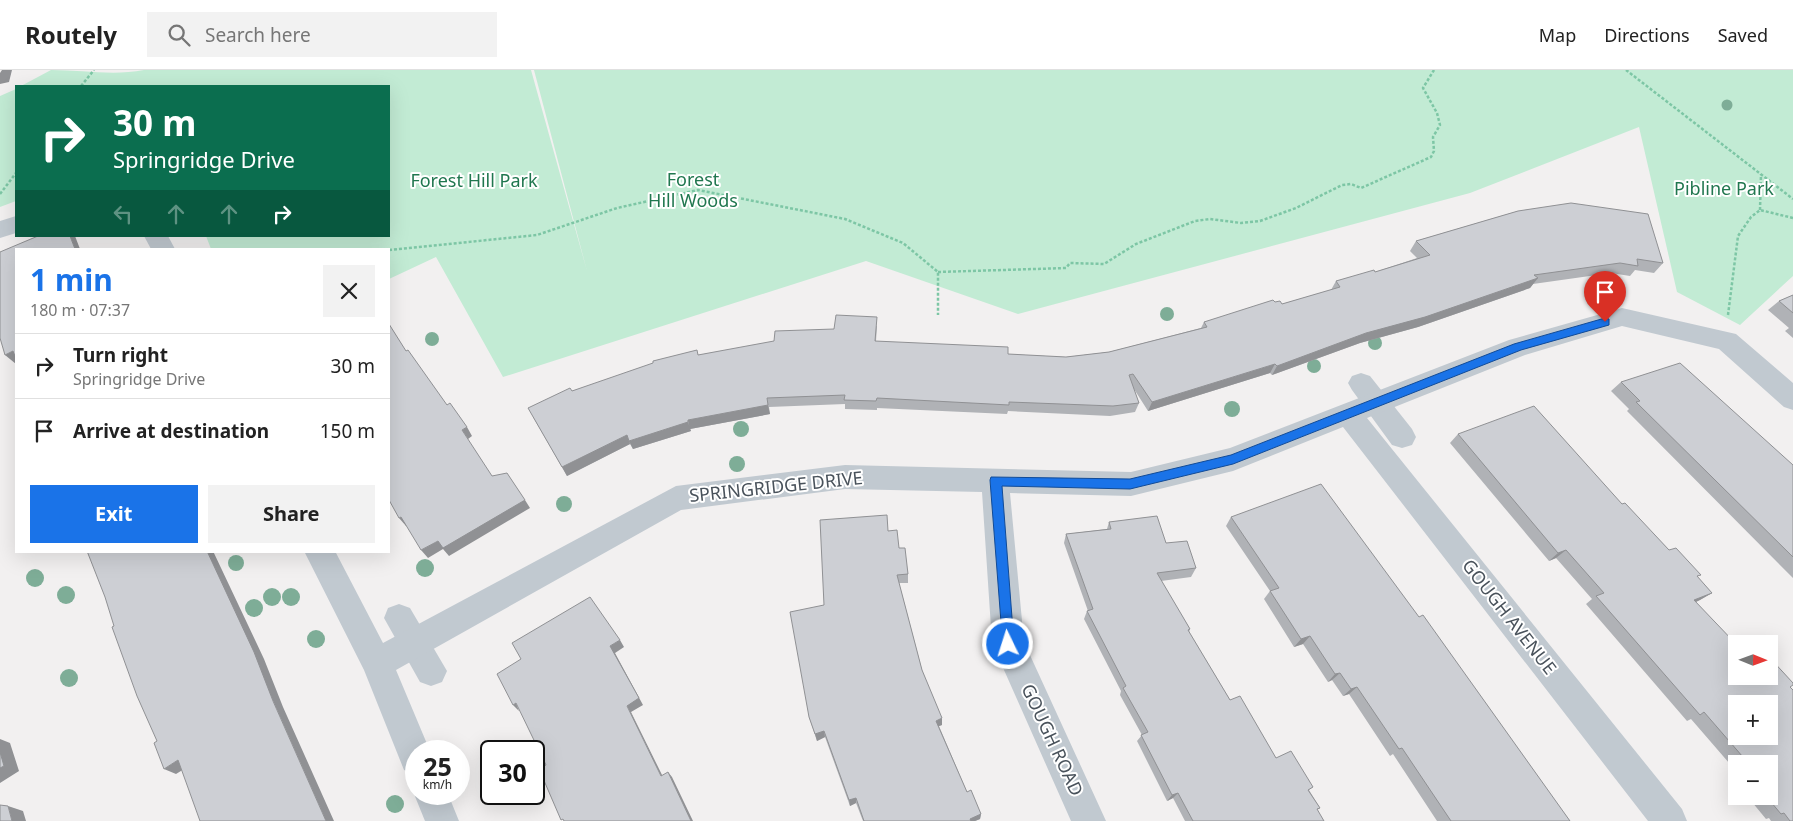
<!DOCTYPE html>
<meta charset="utf-8">
<style>
:root{--surface:#fff;--page:#f2f2f2;--text:#222;--muted:#767676;--line:#e0e0e0;--accent:#1a73e8}
body{margin:0;font-family:"Noto Sans",sans-serif;background:var(--page);color:var(--text);height:100vh;display:flex;flex-direction:column;font-size:19px;white-space:nowrap}
*{box-sizing:border-box;margin:0}
p{font-size:16px;color:var(--muted)}
.icon{flex:none;width:28px;height:28px;fill:none;stroke:currentColor;stroke-width:2;stroke-linecap:round;stroke-linejoin:round}
.map{position:relative;flex:1;overflow:hidden}
.sheet{position:absolute;left:15px;top:178px;width:375px;height:305px;display:flex;flex-direction:column;background:var(--surface);border-radius:0px;box-shadow:0 5px 20px #0002}
.sheet>*{flex:none}
.guide{position:absolute;left:15px;top:15px;width:375px;height:152px;border-radius:0px;box-shadow:0 5px 20px #0002;background:#0b6e4f;color:#fff;overflow:hidden}
.needle{width:32px;rotate:91deg}
.tools{position:absolute;left:1728px;top:565px;display:grid;gap:10px}
.tools a{display:grid;place-items:center;width:50px;height:50px;border-radius:0px;background:var(--surface);box-shadow:0 5px 20px #0002;font-size:25px}
.speed{position:absolute;left:405px;top:670px;display:flex;gap:10px;font-size:25px;font-weight:700;text-align:center}
.speed>*{display:grid;place-content:center;width:65px;height:65px;border-radius:50%;background:var(--surface);box-shadow:0 5px 20px #0002;line-height:1}
.speed small{font-size:12px;font-weight:400}
.speed .limit{border:2px solid #111;border-radius:8px;background:#fff;color:#111}
.pin{position:absolute;display:grid;place-items:center;width:42px;height:42px;color:#fff;margin:-51px -21px;border-radius:50% 50% 50% 0;rotate:-45deg;box-shadow:0 0 5px #0007}
.pin .icon{rotate:45deg}
.me{position:absolute;width:55px;margin:-28px;rotate:356deg;stroke-linejoin:round;filter:drop-shadow(0 0 4px #0008)}
.turn{display:flex;align-items:center;gap:18px;height:105px;padding:0 15px;font-size:22px}
.turn .icon{width:65px;height:65px;stroke-width:2.5}
.turn b{display:block;font-size:35px;line-height:42px}
.lanes{display:flex;align-items:center;height:48px;padding:0 15px;background:#0003;justify-content:center;gap:25px;direction:ltr}
.lanes .off{opacity:.35}
.round{display:grid;place-items:center;flex:none;width:52px;height:52px;border-radius:0px;background:var(--page)}
.head{display:flex;align-items:center;justify-content:space-between;height:85px;padding:0 15px}
h1{font-size:30px;font-weight:700;line-height:38px;color:var(--accent)}
.action{display:flex;gap:10px;margin-top:auto;padding:10px 15px}
.action a{flex:1;height:58px;border-radius:0px;background:var(--accent);color:#fff;font-size:20px;font-weight:700;line-height:58px;text-align:center}
.action a+a{background:var(--page);color:var(--text)}
ul{padding:0;list-style:none}
li{display:flex;align-items:center;gap:15px;height:65px;padding:0 15px;border-top:1px solid var(--line)}
li div{flex:1}
li b{display:block;font-size:19px}
li em{font-style:normal}
header{display:flex;align-items:center;gap:30px;box-sizing:border-box;height:70px;padding:0 25px;background:var(--surface);border-bottom:1px solid var(--line)}
header strong{font-size:24px}
nav{display:flex;gap:28px;margin-inline-start:auto;font-size:18px}
.search{width:350px;height:45px;background:var(--page);display:flex;align-items:center;gap:12px;box-sizing:border-box;padding:0 18px;border-radius:0px;color:var(--muted);font-size:19px}
.map>svg:first-child{display:block}
.green{fill:#c2ebd4}
.lines{fill:none;stroke-linecap:round;stroke-linejoin:round}
.path{stroke:#7dc6a5;stroke-width:2.5;stroke-dasharray:3 2;stroke-linecap:butt}
.pedestrian{fill:#c1c9d0;fill-rule:evenodd}
.minor{fill:#c1c9d0;fill-rule:evenodd}
.tree{fill:#7ead97}
.wall{fill:#b0b2b6}
.shaded-wall{fill:#909194}
.building{fill:#cdcfd4;stroke:#909194;fill-rule:evenodd}
.route{fill:#1a73e8;stroke:#114b97}
.labels{text-anchor:middle;stroke-width:4;stroke-linejoin:round;paint-order:stroke}
.park-label{font-size:18px;fill:#20774f;stroke:#fff}
.street-label{font-size:18px;fill:#49525b;stroke:#fff}
</style>
<header>
<strong>Routely</strong>
<div class="search"><svg class="icon" aria-label="search" viewBox="0 0 24 24"><circle cx="10" cy="10" r="6"/><path d="M15 15l6 6"/></svg>Search here</div>
<nav><a>Map</a><a>Directions</a><a>Saved</a></nav>
</header>
<div class="map">
<svg width="1793" height="751" viewBox="0 0 1793 751">
<rect width="100%" height="100%" fill="#f2f0f0"/>
<path class="green" d="M51,0C83,0 113,6 144,0H531L587,201L534,0H1793V206L1740,255L1677,222L1639,57L1470,123L1018,244L866,191L503,307L436,187L389,209V179H211L206,166H389V16H21Z
M16,19V131L0,137V26Z"/>
<g class="lines">
<path class="path" d="M1626,0L1793,129
M81,16L94,0
M0,124L16,103
M1760,140L1761,104
M389,180L537,165L617,138L698,120L845,149L903,173L938,202V245
M938,202L1066,198L1070,193L1104,194L1136,174L1195,151L1210,149L1241,153L1260,151L1296,138L1342,115L1351,114L1361,118L1431,87L1434,81L1433,67L1440,55L1437,43L1423,18L1434,0
M1728,245L1738,166L1751,147L1760,140L1793,148"/>
<path class="pedestrian" d="M1361,303L1370,306L1412,359L1416,367L1412,375L1402,378L1392,375L1352,320L1348,313L1352,306Z
M399,534L410,538L447,601L442,612L431,616L420,612L384,548L388,538Z"/>
<path class="minor" d="M16,146V163L0,168V151Z
M144,166H168L175,179H151Z
M1622,238L1736,264L1793,313V340L1784,337L1719,279L1622,256L1525,285L1367,348L1682,739L1687,751H1648L1343,357L1233,401L1131,426L1010,423L1024,572L1106,751H1071L992,573L982,422L845,419L681,440L396,600L430,681H416V705L404,700L364,600L304,481H335L383,573L676,416L845,395L1131,402L1230,378L1509,270Z
M416,718V724H448L459,751H425L414,724Z"/>
</g>
<g class="tree">
<circle cx="1727" cy="35" r="5.5"/>
<circle cx="1167" cy="244" r="7"/>
<circle cx="432" cy="269" r="7"/>
<circle cx="1375" cy="273" r="7"/>
<circle cx="1314" cy="296" r="7"/>
<circle cx="1232" cy="339" r="8"/>
<circle cx="741" cy="359" r="8"/>
<circle cx="737" cy="394" r="8"/>
<circle cx="564" cy="434" r="8"/>
<circle cx="236" cy="493" r="8"/>
<circle cx="425" cy="498" r="9"/>
<circle cx="35" cy="508" r="9"/>
<circle cx="66" cy="525" r="9"/>
<circle cx="272" cy="527" r="9"/>
<circle cx="291" cy="527" r="9"/>
<circle cx="254" cy="538" r="9"/>
<circle cx="316" cy="569" r="9"/>
<circle cx="69" cy="608" r="9"/>
<circle cx="395" cy="734" r="9"/>
</g>
<path class="wall" d="M1518,141L1663,193L1654,203L1635,200L1630,206L1611,203L1533,214L1530,218L1418,257L1360,273L1272,305L1270,303L1148,341L1134,319L1139,333L1135,342L1110,346L1008,341L1007,344L877,338V340L845,339V334L769,337L770,344L690,359L691,361L633,379L630,374L567,406L533,347L572,321L698,285L877,256L876,271L1008,284L1066,287L1109,282L1201,258L1204,252L1275,232L1282,234L1331,220L1336,211L1375,202L1417,188L1410,181L1416,171Z
M1793,225V268L1785,261L1789,258L1768,240L1779,231Z
M1621,312L1793,395V508L1627,341L1629,339L1611,321Z
M1458,364L1622,434L1697,507L1712,523L1696,532L1736,606L1790,617L1793,751H1771L1769,748L1766,749L1747,726H1769V694H1736V701L1691,649L1687,651L1586,534L1592,529L1556,488L1549,491L1450,373Z
M1231,447L1419,547L1570,751H1437L1393,684L1390,686L1349,624L1343,626L1332,610L1328,612L1303,574L1294,577L1264,529L1270,521L1226,456Z
M1109,452L1166,473L1196,498L1191,507L1161,511L1190,559L1189,562L1230,630L1276,688L1313,717L1309,720L1320,738L1317,740L1324,751H1185L1173,728L1167,731L1137,671L1142,665L1120,625L1121,621L1084,549L1087,541H1088L1064,473L1066,464L1107,459Z
M888,461L908,504V513H899L922,600L942,655L939,656L967,722L981,744L980,749L975,751H863L856,733L850,736L825,667L817,671L809,647L824,535Z
M1736,706V713L1732,708Z"/>
<path class="shaded-wall" d="M2,0H12L9,12L0,14V3Z
M70,166H75L80,179H75Z
M1538,208L1530,218L1418,257L1360,273L1272,305L1277,296L1366,263Z
M13,281L16,284V294L5,285Z
M1275,294L1270,303L1148,341L1152,332Z
M768,335L770,344L690,359L688,350Z
M688,352L691,361L633,379L629,371Z
M467,357L472,366L468,369L462,360Z
M627,365L630,374L567,406L562,397Z
M525,430L530,438L449,486L443,479L428,488L421,480L438,471Z
M401,447L408,455L406,456L399,448Z
M1566,480L1556,488L1549,491L1558,483Z
M207,481H213L264,589L283,637L334,751H326Z
M1712,523L1700,530L1683,538L1694,530Z
M1310,566L1303,574L1294,577L1301,569Z
M620,570L624,577L615,583L643,635L631,642L665,711L661,706L627,636L610,576Z
M1340,603L1332,610L1328,612L1335,604Z
M1357,617L1349,624L1343,626L1351,619Z
M516,633L519,641L513,635Z
M942,648V655L936,657V651Z
M824,661L825,667L817,671L815,664Z
M0,669L10,673L19,701L0,713Z
M178,690L189,696L176,704L164,699Z
M668,702L672,707L693,751H691Z
M1178,723L1173,728L1167,731L1172,725Z
M856,728V733L850,736L849,730Z
M8,736L23,741L26,751H12Z
M981,744L980,749L975,751H969L970,749Z"/>
<path class="building" d="M1571,133L1648,144L1663,193L1637,189L1638,196L1620,193L1534,205L1538,208L1425,247L1366,263L1277,296L1275,294L1152,332L1133,304L1129,305L1139,333L1113,336L1009,332V335L877,328L876,331L844,330L845,325L767,328L768,335L688,350V352L629,371L627,365L562,397L528,338L570,318L572,321L653,293V291L697,280L698,285L774,271L775,261L834,259L836,245L877,247L875,271L1008,277V284L1066,287L1109,282L1207,257L1204,252L1273,230L1275,232L1280,231L1282,234L1340,217L1336,211L1374,200L1375,202L1430,185L1416,171L1518,141Z
M38,166H70L75,179H16V289L13,281L5,285L0,268V182Z
M1793,225V243L1779,231Z
M389,254L406,281L408,280L447,335L450,333L467,357L462,360L492,406L507,403L525,430L443,478L438,471L421,480L401,447L399,448L389,430Z
M1680,293L1793,395V487L1636,332L1640,331L1621,312Z
M1534,336L1622,434L1625,433L1669,480L1676,478L1701,505L1697,506L1712,523L1694,530L1736,574V606H1769V588H1770L1793,613V615L1790,617L1793,620V751H1790L1784,743L1781,744L1766,726H1769V694H1749L1704,642L1700,645L1596,526L1604,523L1566,480L1558,483L1458,364ZM1736,634H1769V666H1736Z
M1321,414L1419,547L1423,545L1570,751H1451L1402,678L1399,679L1357,617L1351,619L1340,603L1335,604L1310,566L1301,569L1270,521L1279,518L1231,447Z
M887,445L888,461L897,460L899,478H905L908,504L897,505L922,600L942,648L936,651L967,722L971,720L981,744L970,749L971,751H864L856,728L849,730L824,661L815,664L809,647L790,542L824,535L820,450Z
M1157,446L1166,473L1187,471L1196,498L1157,503L1190,559L1188,560L1230,630L1240,626L1276,688L1291,681L1313,717L1308,720L1320,738L1317,739L1324,751H1193L1178,723L1172,725L1141,665L1148,662L1123,618L1126,616L1087,541L1093,539L1066,464L1111,459L1109,452Z
M87,481H207L254,582L273,631L326,751H200L178,690L164,699L154,673L157,671L137,626L112,557L114,556L105,527Z
M590,527L620,570L610,576L639,628L627,636L661,706L668,702L691,751H564L563,749L561,750L539,699L546,695L516,633L513,635L497,604L521,589L512,573Z
M0,682L4,696L0,698Z
M0,735L8,736L12,751H0Z"/>
<path class="route" d="M1605,248L1609,249V255L1521,280L1233,394L1130,419L1002,416L1014,574L1012,578L1008,580L1003,578L990,410L991,407L1130,409L1231,385L1514,274Z"/>
<g class="labels">
<g class="park-label">
<text x="693" y="116">Forest<tspan x="693" dy="21">Hill Woods</tspan></text>
<text x="474" y="117">Forest Hill Park</text>
<text x="1724" y="125">Pibline Park</text>
</g>
<g class="street-label">
<text transform="translate(776 417) rotate(-6)" y="6">SPRINGRIDGE DRIVE</text>
<text transform="translate(1509 547) rotate(52)" y="6">GOUGH AVENUE</text>
<text transform="translate(1052 670) rotate(65)" y="6">GOUGH ROAD</text>
</g>
</g>
</svg>
<div class="tools">
<a><svg class="needle" viewBox="-14 -14 28 28"><path d="M0-13l5 13h-10z" fill="#e53935"/><path d="M0 13l5-13h-10z" fill="#767676"/></svg></a>
<a>+</a>
<a>−</a>
</div>
<div class="speed"><div>25<small>km/h</small></div><div class="limit">30</div></div>
<div class="pin" style="left:1605px;top:252px;background:#d93025"><svg class="icon" aria-label="arrive" viewBox="0 0 24 24"><path d="M6 21V4h12l-3 4 3 4H6"/></svg></div>
<svg class="me" style="left:1008px;top:574px" viewBox="-20 -20 40 40"><circle r="17" fill="#1a73e8" stroke="#fff" stroke-width="3"/><path d="M0-11L8 9 0 5-8 9z" fill="#fff"/></svg>
<div class="guide">
<div class="turn"><svg class="icon" aria-label="right" viewBox="0 0 24 24"><path d="M7 20v-9h11M14 6l5 5-5 5"/></svg><div><b>30 m</b>Springridge Drive</div></div>
<div class="lanes"><svg class="icon off" aria-label="left" viewBox="0 0 24 24"><path d="M17 20v-9H6M10 6l-5 5 5 5"/></svg><svg class="icon off" aria-label="ahead" viewBox="0 0 24 24"><path d="M12 20V5M6 11l6-6 6 6"/></svg><svg class="icon off" aria-label="ahead" viewBox="0 0 24 24"><path d="M12 20V5M6 11l6-6 6 6"/></svg><svg class="icon" aria-label="right" viewBox="0 0 24 24"><path d="M7 20v-9h11M14 6l5 5-5 5"/></svg></div>
</div>
<section class="sheet">
<div class="head"><div><h1>1 min</h1><p>180 m · 07:37</p></div><a class="round"><svg class="icon" aria-label="close" viewBox="0 0 24 24"><path d="M6 6l12 12M18 6L6 18"/></svg></a></div>
<ul>
<li><svg class="icon" aria-label="right" viewBox="0 0 24 24"><path d="M7 20v-9h11M14 6l5 5-5 5"/></svg><div><b>Turn right</b><p>Springridge Drive</p></div><em>30 m</em></li>
<li><svg class="icon" aria-label="arrive" viewBox="0 0 24 24"><path d="M6 21V4h12l-3 4 3 4H6"/></svg><div><b>Arrive at destination</b></div><em>150 m</em></li>
</ul>
<div class="action"><a>Exit</a><a>Share</a></div>
</section>
</div>
